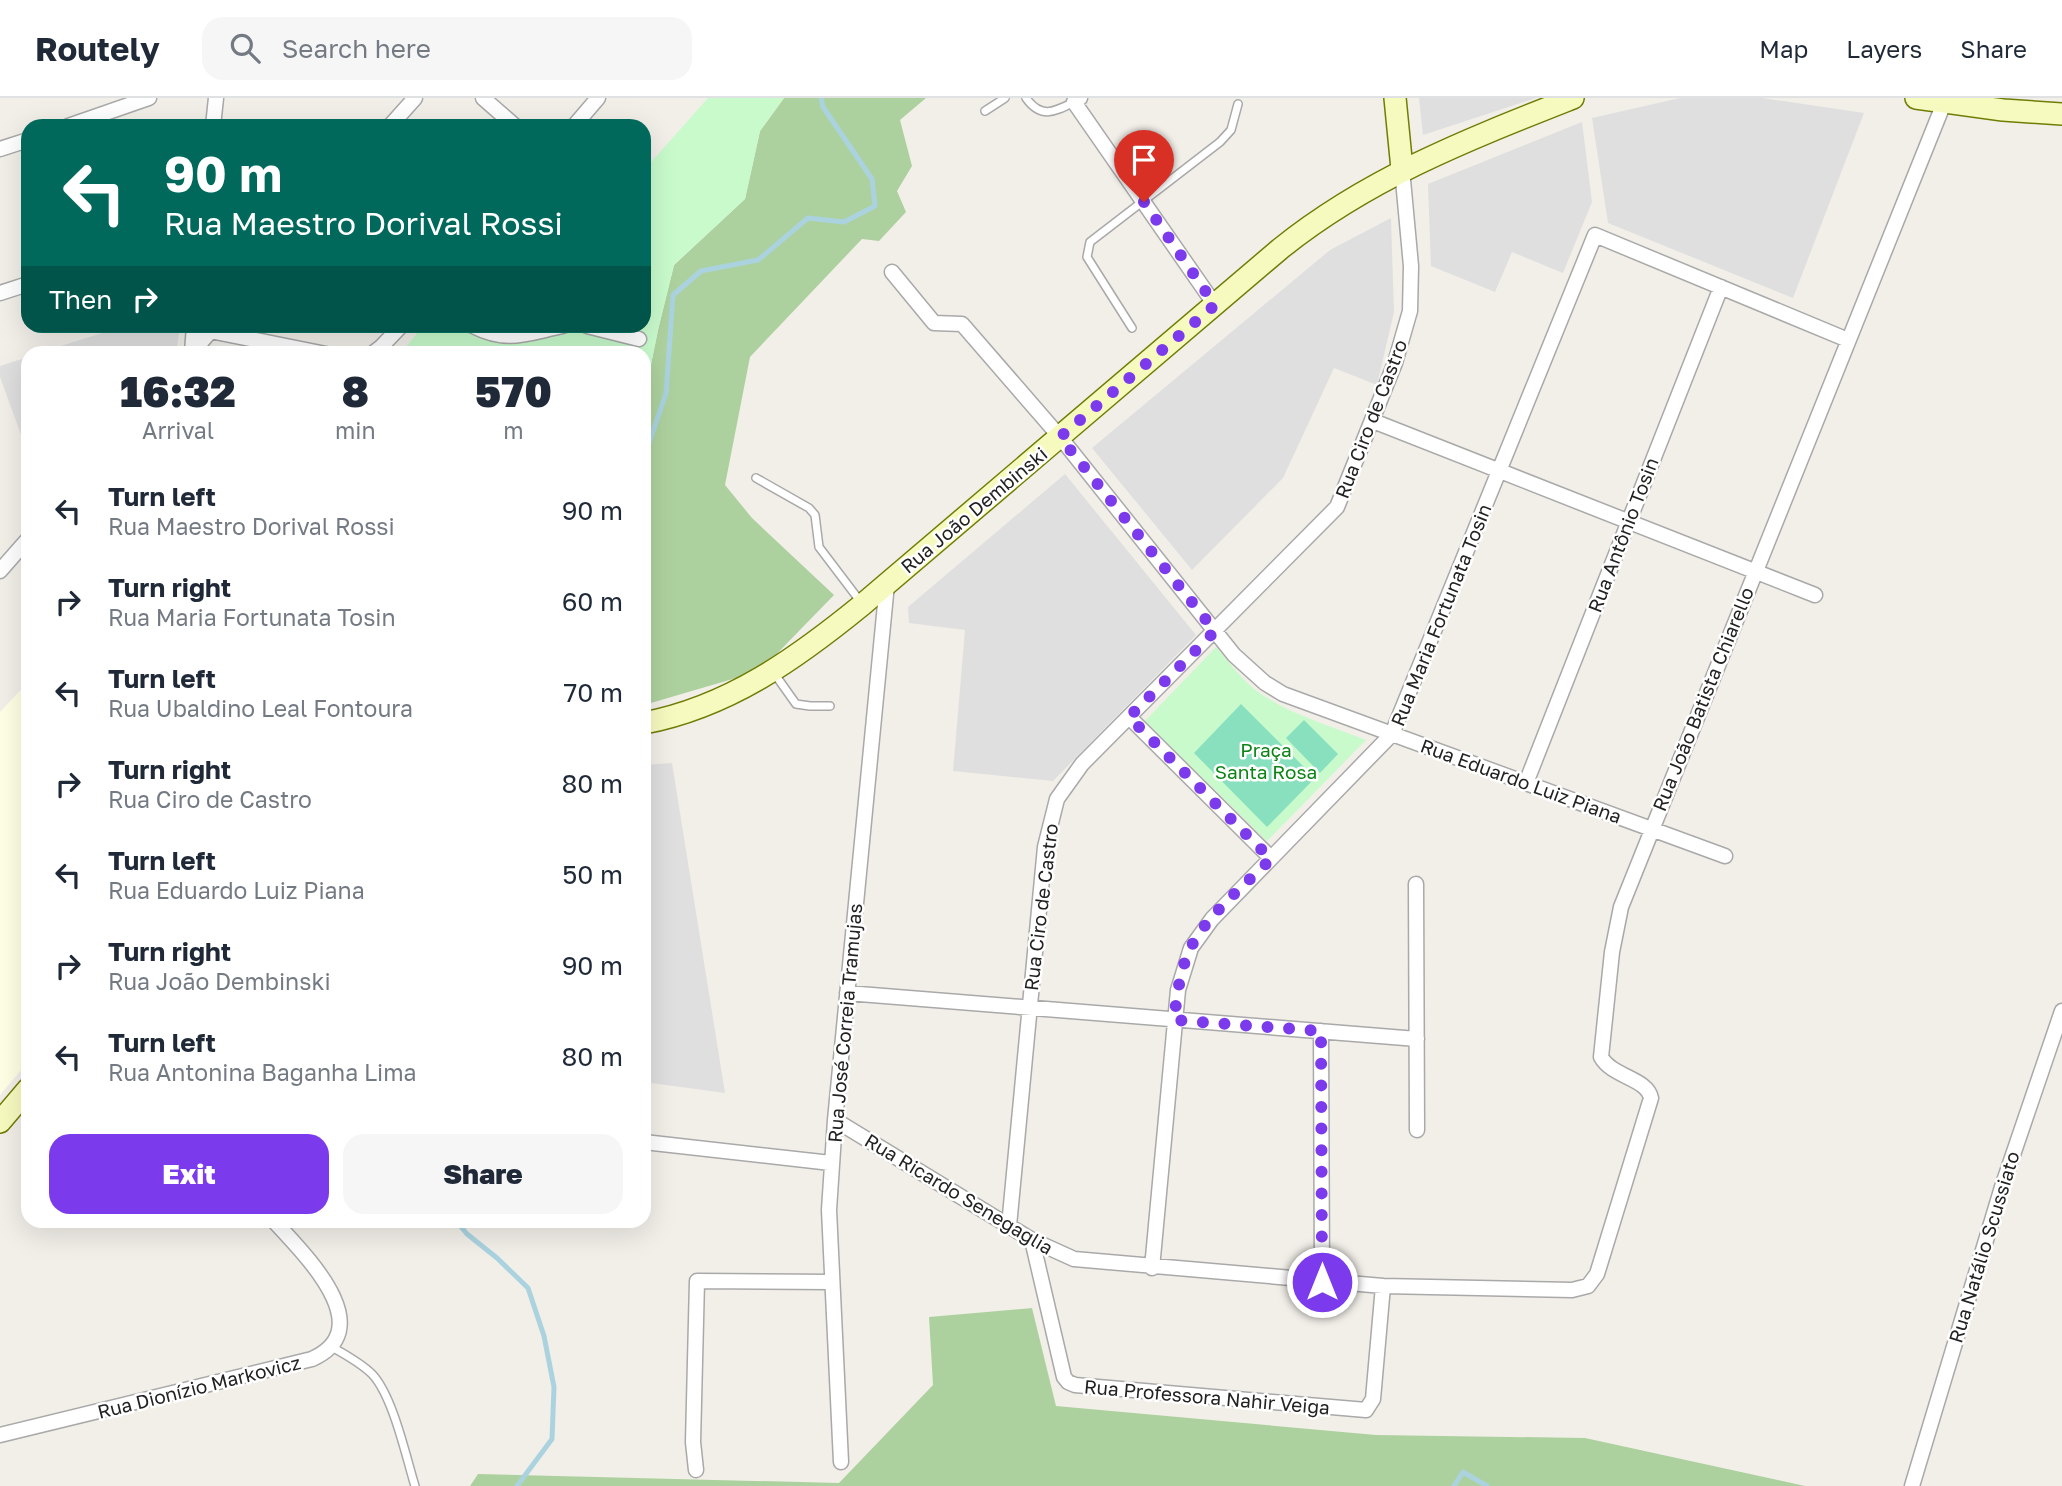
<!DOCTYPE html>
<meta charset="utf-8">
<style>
:root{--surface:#fff;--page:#f6f6f7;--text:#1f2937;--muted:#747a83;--line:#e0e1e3;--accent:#7c3aed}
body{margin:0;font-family:"Golos Text",sans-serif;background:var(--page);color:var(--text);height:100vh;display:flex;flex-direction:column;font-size:26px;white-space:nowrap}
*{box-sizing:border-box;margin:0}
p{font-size:23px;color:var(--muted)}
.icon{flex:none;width:38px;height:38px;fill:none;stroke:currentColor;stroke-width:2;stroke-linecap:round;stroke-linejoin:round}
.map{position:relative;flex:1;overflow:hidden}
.drawer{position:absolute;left:21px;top:248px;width:630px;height:882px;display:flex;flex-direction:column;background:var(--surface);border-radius:21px;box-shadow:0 7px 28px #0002}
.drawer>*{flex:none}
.banner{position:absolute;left:21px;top:21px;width:630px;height:214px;border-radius:21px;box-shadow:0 7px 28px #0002;background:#00695c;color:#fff;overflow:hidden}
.pin{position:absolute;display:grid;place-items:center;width:60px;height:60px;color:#fff;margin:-72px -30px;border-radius:50% 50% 50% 0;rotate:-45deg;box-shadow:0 0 7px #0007}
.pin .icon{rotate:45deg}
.me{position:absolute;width:77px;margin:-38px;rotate:0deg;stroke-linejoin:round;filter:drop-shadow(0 0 5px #0008)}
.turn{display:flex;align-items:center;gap:24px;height:147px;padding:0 28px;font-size:32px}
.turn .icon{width:91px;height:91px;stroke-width:2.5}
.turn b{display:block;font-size:49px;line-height:60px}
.then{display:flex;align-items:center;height:66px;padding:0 28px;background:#0003;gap:14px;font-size:26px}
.eta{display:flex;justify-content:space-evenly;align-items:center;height:119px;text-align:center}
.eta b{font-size:42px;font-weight:800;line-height:49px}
.cta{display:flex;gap:14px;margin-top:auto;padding:14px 28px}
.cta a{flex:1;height:80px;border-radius:21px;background:var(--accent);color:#fff;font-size:28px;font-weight:800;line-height:80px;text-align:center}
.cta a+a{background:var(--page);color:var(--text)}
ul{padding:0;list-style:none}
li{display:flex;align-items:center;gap:21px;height:91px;padding:0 28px}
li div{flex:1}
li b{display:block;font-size:26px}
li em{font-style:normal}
header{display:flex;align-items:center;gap:42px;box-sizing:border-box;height:98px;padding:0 35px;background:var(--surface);border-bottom:2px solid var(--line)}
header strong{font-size:33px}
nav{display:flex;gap:38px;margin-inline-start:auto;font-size:24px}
.search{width:490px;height:63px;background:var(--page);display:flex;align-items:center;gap:18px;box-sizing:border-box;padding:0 24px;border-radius:21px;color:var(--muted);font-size:26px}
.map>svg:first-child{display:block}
.residential{fill:#e0dfdf}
.education{fill:#ffffe5}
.forest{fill:#add19e}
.park{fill:#c8facc}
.pitch{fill:#88e0be}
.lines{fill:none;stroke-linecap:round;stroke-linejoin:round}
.stream{stroke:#aad3df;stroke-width:5}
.lane-casing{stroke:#a9a9a9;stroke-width:10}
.street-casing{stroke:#a9a9a9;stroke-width:17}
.secondary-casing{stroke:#707d05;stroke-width:24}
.lane{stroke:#fff;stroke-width:7}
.street{stroke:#fff;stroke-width:14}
.secondary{stroke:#f7fabf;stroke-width:21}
.route{stroke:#7c3aed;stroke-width:12;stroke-dasharray:0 21.6}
.labels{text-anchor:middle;stroke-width:5;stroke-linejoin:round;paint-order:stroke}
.street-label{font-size:19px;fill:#222;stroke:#fff}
.park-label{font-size:19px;fill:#0c8416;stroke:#fff}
</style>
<header>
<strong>Routely</strong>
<div class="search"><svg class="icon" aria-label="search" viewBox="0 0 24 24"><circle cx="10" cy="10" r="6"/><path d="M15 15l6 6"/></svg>Search here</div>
<nav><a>Map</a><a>Layers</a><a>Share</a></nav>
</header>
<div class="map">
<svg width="2062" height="1388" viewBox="0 0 2062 1388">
<rect width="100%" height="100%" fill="#f2efe9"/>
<path class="residential" d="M1419,0H1536L1423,37Z
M1680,0H1762L1864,15L1793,200L1608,125L1592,20Z
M1582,24L1592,104L1563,175L1512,154L1495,194L1431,168L1428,86Z
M1391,120L1394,214L1377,287L1334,270L1283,380L1192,472L1092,350L1330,152Z
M125,228H180L177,249L172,256L38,255Z
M28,259V356L0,279V268Z
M1065,376L1196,537L1053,683L953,673L965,532L909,525L908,509Z
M672,665L725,995L644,984V667Z"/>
<path class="education" d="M28,584V964L0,997V614Z"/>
<path class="forest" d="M784,0H926L900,22L912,68L897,93L906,114L879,143L862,141L750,259L725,387L752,420L834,497L760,573L644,607V301L658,232L674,167L745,101L760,33Z
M1032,1210L1056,1308L1376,1337L1585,1340L1805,1388H470L478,1376L839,1385L933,1287L929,1219Z"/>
<path class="park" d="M708,0H784L760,33L745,101L674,167L658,232L644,301V256H400L423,228H644V72Z
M1216,549C1228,563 1239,578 1253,590C1284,615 1329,627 1366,642L1267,743L1145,623Z"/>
<path class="pitch" d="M1241,606L1315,680L1267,729L1194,655Z
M1304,622L1338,656L1320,675L1286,640Z"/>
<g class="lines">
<path class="stream" d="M644,360L666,295L673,197L701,173L758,162L808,120L844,124L875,108L872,81L823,9L821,0
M457,1124L467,1136L497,1160L528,1190L544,1238L554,1289L552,1341L517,1388
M1454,1388L1463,1374L1487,1388"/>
<g class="lane-casing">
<path id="lane" d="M1026,0C1041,21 1054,14 1074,4
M985,13L1005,0
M1132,230L1087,159L1090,144L1220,44L1231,32L1238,6
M756,380L809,410L815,417L819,449L860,503
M774,575L796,606L810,608H830
M332,1249C346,1257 361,1265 372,1276C393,1298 406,1359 415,1388"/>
</g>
<g class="street-casing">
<path id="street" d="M483,0L515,28
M1080,0L1074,4L1215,207
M68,28L149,0
M213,28L216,0
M390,28L415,0
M574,28L598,0
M0,51L28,42
M892,174L934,225L962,226L1060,339L1234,557L1265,585L1283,596L1725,758
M0,195L28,186
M473,228C508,246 528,235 563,228
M587,228L639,241
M210,233L326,256
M192,254L194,228
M191,256L215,228
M372,256L381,249L401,228
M1373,323L1815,497
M0,473L28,441
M1129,619L1271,760
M1526,685L1721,189
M1416,786L1417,1032
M847,895L1417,941
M1321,933L1322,1184
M835,1022L1032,1142L1074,1161L1383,1188L1572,1192L1588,1188L1597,1176L1651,1000C1647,980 1612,979 1601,959L1612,854L1621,809L1944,5
M644,1044L831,1065
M1009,1128L1045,749L1057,701L1082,666L1337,409L1395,265L1410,213L1411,168L1402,71
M1032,1142L1064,1279L1068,1284L1075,1287L1366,1312L1373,1301L1383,1188
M1152,1170L1178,892L1191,850L1212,821L1392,636L1595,137L1848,242
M0,1337L312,1261C381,1230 303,1155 275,1124
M841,1364L829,1112L835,1022L887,486
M696,1372L693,1344L697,1183L831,1184
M1912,1388L2002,1089L2062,913"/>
</g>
<g class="secondary-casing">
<path id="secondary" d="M1395,0L1402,71
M1916,0L2003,12L2062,16
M644,625C729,609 797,560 862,507L1280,151C1368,80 1469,41 1573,0
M0,1024L28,991"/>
</g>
<use href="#lane" class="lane"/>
<use href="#street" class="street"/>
<use href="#secondary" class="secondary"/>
</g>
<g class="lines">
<path class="route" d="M1144,104L1215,207L1060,339L1215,533L1129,619L1271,761C1245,787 1208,816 1191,849C1180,871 1177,897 1174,922L1321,933L1322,1184"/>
</g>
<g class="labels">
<g class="street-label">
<text transform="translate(1371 321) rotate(-69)" y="7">Rua Ciro de Castro</text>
<text transform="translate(974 412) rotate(-40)" y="7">Rua João Dembinski</text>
<text transform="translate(1623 437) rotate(-69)" y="7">Rua Antônio Tosin</text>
<text transform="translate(1441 517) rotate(-68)" y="7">Rua Maria Fortunata Tosin</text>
<text transform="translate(1703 601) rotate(-68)" y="7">Rua João Batista Chiarello</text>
<text transform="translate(1521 683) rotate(20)" y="7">Rua Eduardo Luiz Piana</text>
<text transform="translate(1041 809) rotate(-83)" y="7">Rua Ciro de Castro</text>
<text transform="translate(845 925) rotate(-85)" y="7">Rua José Correia Tramujas</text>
<text transform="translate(959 1096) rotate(31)" y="7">Rua Ricardo Senegaglia</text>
<text transform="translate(1984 1149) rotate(-73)" y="7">Rua Natálio Scussiato</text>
<text transform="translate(199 1289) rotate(-14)" y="7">Rua Dionízio Markovicz</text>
<text transform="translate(1207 1299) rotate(5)" y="7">Rua Professora Nahir Veiga</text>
</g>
<g class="park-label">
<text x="1266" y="659">Praça<tspan x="1266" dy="22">Santa Rosa</tspan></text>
</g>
</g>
</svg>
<div class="pin" style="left:1144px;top:104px;background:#d93025"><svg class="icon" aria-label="arrive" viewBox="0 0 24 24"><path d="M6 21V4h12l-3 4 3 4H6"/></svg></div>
<svg class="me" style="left:1322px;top:1184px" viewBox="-20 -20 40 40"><circle r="17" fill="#7c3aed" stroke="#fff" stroke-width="3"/><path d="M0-11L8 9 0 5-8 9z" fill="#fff"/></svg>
<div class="banner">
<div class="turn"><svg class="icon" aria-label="left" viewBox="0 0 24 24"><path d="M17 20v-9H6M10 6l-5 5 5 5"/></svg><div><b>90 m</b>Rua Maestro Dorival Rossi</div></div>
<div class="then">Then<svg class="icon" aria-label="right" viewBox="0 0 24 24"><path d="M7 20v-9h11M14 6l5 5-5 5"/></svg></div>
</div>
<section class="drawer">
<div class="eta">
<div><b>16:32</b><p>Arrival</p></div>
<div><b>8</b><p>min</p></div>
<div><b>570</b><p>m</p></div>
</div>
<ul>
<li><svg class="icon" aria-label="left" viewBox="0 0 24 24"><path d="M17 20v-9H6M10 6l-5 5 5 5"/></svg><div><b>Turn left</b><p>Rua Maestro Dorival Rossi</p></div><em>90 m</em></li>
<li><svg class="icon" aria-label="right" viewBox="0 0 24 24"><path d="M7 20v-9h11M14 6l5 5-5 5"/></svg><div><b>Turn right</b><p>Rua Maria Fortunata Tosin</p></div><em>60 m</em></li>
<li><svg class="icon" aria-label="left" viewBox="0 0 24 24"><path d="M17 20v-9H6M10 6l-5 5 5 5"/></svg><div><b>Turn left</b><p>Rua Ubaldino Leal Fontoura</p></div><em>70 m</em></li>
<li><svg class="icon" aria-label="right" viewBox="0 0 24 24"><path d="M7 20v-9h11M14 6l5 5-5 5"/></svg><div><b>Turn right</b><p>Rua Ciro de Castro</p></div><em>80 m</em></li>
<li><svg class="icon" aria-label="left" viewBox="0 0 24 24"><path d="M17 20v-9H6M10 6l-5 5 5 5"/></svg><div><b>Turn left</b><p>Rua Eduardo Luiz Piana</p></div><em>50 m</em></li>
<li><svg class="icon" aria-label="right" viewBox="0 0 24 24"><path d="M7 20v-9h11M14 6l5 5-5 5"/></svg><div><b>Turn right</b><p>Rua João Dembinski</p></div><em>90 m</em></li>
<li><svg class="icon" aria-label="left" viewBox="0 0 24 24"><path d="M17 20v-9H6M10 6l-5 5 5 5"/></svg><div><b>Turn left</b><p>Rua Antonina Baganha Lima</p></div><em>80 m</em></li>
</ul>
<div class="cta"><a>Exit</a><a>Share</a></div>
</section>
</div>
